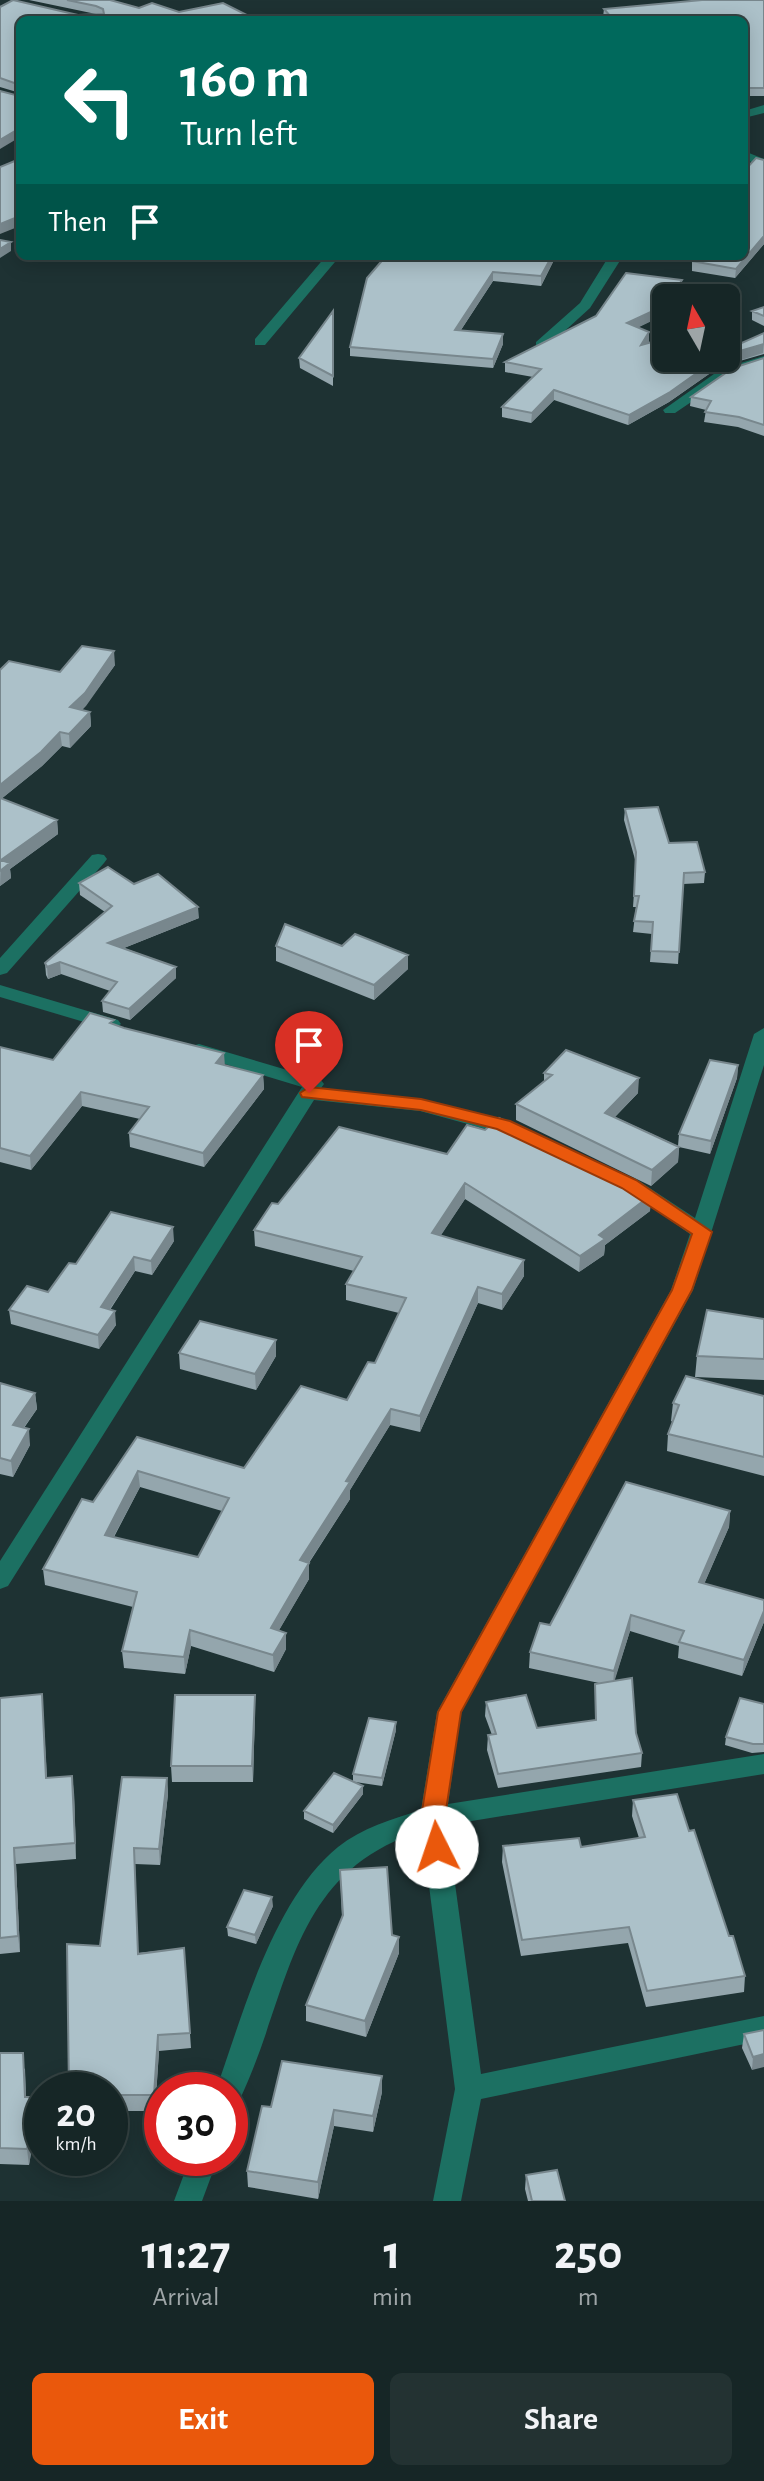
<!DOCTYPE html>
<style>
:root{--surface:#162626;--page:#233232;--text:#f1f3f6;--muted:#9ea5a7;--line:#354343;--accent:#ea580c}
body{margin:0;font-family:"Alegreya Sans",sans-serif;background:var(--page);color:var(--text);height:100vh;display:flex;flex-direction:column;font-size:30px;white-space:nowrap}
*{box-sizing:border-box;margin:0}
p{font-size:26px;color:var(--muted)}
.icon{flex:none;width:44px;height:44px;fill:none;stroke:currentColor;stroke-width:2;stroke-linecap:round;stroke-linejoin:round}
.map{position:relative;height:2201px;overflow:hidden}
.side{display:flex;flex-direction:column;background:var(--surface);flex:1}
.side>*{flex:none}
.hud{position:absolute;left:16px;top:16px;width:732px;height:244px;border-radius:12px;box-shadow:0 4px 20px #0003,0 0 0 2px var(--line);background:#00695c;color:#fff;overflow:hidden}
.needle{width:52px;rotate:351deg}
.buttons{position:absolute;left:652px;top:284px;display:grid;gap:16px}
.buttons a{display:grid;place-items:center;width:88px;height:88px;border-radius:12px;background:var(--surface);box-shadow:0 4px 20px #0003,0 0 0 2px var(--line);font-size:40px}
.speed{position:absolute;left:24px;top:2072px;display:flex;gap:16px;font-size:40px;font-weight:700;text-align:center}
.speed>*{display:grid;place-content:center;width:104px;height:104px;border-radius:50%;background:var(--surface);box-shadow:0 4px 20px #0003,0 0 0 2px var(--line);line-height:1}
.speed small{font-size:20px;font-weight:400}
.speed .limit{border:12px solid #d22;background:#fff;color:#111}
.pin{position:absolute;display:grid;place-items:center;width:68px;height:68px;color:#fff;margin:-82px -34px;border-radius:50% 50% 50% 0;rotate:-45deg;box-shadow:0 0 8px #0007}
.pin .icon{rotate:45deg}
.me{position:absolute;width:88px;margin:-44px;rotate:356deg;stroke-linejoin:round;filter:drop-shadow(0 0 6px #0008)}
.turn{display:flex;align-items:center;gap:28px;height:168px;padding:0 32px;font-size:36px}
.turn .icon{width:104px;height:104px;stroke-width:2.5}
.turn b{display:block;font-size:56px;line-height:68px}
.then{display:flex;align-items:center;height:76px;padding:0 32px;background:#0003;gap:16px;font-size:30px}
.eta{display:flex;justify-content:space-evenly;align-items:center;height:136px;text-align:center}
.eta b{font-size:48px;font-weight:600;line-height:56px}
.cta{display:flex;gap:16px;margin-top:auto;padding:16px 32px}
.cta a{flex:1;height:92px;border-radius:12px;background:var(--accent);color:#fff;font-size:32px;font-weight:600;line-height:92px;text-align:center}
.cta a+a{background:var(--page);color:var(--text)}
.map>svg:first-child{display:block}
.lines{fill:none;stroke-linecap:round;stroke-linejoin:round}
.minor{fill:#1c7062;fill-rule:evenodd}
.wall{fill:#94a6ad;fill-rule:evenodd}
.shaded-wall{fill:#78878d}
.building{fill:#acc1c9;stroke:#78878d;stroke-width:2;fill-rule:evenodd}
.route{fill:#ea580c;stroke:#983908;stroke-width:2}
</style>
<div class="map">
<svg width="764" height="2201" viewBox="0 0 764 2201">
<rect width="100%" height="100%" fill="#1e3233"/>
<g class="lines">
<path class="minor" d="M764,105V113L744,118V111Z
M744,151L764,159V167L744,159Z
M326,256H340L265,345H255V339Z
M609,256H623L590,308L546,348H536V342L580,303Z
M764,356V365L731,375L675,413H665L663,410L721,369Z
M98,854L104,855L107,859L104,863L7,973L0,975V958L92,855Z
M0,985L118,1020L121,1024L111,1030L0,997Z
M764,1028V1065L693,1290L461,1712L448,1804L764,1754V1774L447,1825L481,2074L764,2016V2040L481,2099L461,2201H433L455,2089L422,1831C289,1872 291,1992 240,2099L230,2102V2090H216C243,2014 273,1900 338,1847C362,1828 392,1819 421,1810L437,1712L671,1290L690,1234L619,1184L629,1177L636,1179L695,1218L754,1034Z
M199,1044L321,1080L324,1084L321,1088L421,1099L523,1127L526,1131L516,1137L420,1111L314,1100L8,1586L0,1589V1561L302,1087L192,1054L189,1050L192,1046Z
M190,2158H218L202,2201H174Z"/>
</g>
<path class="wall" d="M29,0H110L139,8L179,12L20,20V93L0,87V7L78,15L96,14Z
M764,0V96H744V20L605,19L603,17L604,9Z
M764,160V244L735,278L692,271V261L744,256Z
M386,256H556L541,286L493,281L461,330L503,344L493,368L350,356V347Z
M682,280L681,290L666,314L638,327L649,341L648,343L666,358H726L764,333V354L719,367L669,402L628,425L554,400L531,423L502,417V407L533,377L505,372V362Z
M764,307V326L752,320V311Z
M333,311V386L300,368L299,358Z
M764,358V436L738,427L704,422L706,410L690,406L691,397Z
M115,665L82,710L90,712L91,726L70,748L62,746L42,766L1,799L57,820L58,834L10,869L11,878L0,886V670L60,672Z
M625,809L705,872L704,883L683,884L678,964L650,962L652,934L633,932L636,907H633L636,863L624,820Z
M79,883L134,884L199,918L124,948L176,967V978L130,1020L103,1012L102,1001L110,991L61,974L48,979L46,975L45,963L105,912L80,895Z
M276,946H342L408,955V969L374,1000L276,961Z
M114,1025L225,1065L263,1075L264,1089L204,1167L130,1147L129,1133L140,1119L82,1106L31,1170L0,1162V1047L53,1060Z
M738,1065L737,1078L710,1154L679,1147L678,1162L651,1186L516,1120V1104L544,1082V1073L638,1093L615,1117L678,1146L679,1134Z
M447,1154L651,1195L650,1211L605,1245L604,1255L579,1272L465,1199L440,1236L524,1276L502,1310L478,1303L420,1432L390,1425L350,1490V1499L309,1563V1579L279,1630L286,1633V1649L274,1672L191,1646L185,1674L124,1668L122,1651L133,1607L45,1585L43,1569L93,1502L137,1437L244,1468L347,1400L375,1363L399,1313L346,1300V1284L354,1271L255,1246L254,1230L278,1204ZM140,1487L222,1511L198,1557L114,1537Z
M174,1241L152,1275L135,1271L110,1310L116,1325L99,1349L11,1324L9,1310L48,1292L76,1264Z
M764,1319V1380L695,1377L697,1356Z
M179,1353L276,1356L256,1390L180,1369Z
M0,1383L35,1393L37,1409L24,1428L30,1445L13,1477L0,1474Z
M764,1396V1476L667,1451L668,1434L673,1422L671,1421L673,1403Z
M730,1511L729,1527L704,1584L764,1600V1622L742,1676L678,1658L679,1646L630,1631L614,1681L636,1733L642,1753L641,1767L498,1788L487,1750L488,1735H492L485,1716L486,1702L537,1728L595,1720V1684L599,1683L529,1668L530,1652L550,1625Z
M42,1694L47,1778L74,1792L76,1859L16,1864L20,1952L0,1954V1698Z
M764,1704V1752L752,1753L725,1745L726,1737Z
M255,1711L253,1782H172L171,1766Z
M396,1730L382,1786L355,1782L363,1786V1794L333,1833L304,1819V1811L353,1782V1774Z
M122,1777L167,1778L168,1794L160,1865L135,1864L138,1953L184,1948L191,2048L159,2051L155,2111H110V2090L100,1946Z
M633,1800L689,1831L745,1976L744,1992L646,2007L628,1943L521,1956L502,1862L503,1846L581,1847L639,1838L632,1816Z
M340,1870L392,1935L399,1953L366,2037L306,2021V2005L342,1917Z
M273,1906L256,1944L228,1936L227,1927Z
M764,2030L752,2070L742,2048L744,2034Z
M0,2053L25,2069L26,2097H36L38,2113L29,2165L0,2164Z
M382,2092L373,2132L334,2126L318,2199L248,2187L247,2171L271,2107Z
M526,2175L565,2201H528L525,2189Z"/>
<path class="shaded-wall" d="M20,128V137L0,149V140Z
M20,216V226L0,234V224Z
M764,236V244L735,278L736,269Z
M11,242V251L0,258V249Z
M552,256H556L541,286V276Z
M493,272V281L455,339V330Z
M682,280L681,290L676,298H670Z
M666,305V314L627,333V323Z
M649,332V341L640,354L641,345Z
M503,334V344L493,368V359Z
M764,343L763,353L719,367L669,402L628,425L629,415L718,358H726V355Z
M554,390V400L531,423L532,413Z
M114,651L115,665L86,706L71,721L70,707Z
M90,712L91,726L70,748L69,734Z
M60,732L62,746L42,766L0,800V785Z
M57,820L58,834L10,869L11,878L0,886L1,860Z
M198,907L199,918L109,954L108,943Z
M408,955V969L374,1000V985Z
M60,962L61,974L48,979L47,967Z
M176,967V978L130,1020L129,1009Z
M224,1053L225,1067L216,1063Z
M738,1065L737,1078L710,1154L711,1141Z
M263,1075L264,1089L204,1167L203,1153Z
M639,1078L638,1093L604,1128L605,1113Z
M81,1092L82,1106L31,1170L30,1156Z
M679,1147L678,1162L651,1186L652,1170Z
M465,1183V1199L432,1249V1233Z
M651,1195L650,1211L605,1245L604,1255L579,1272L580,1256L599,1235Z
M173,1227L174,1241L152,1275L151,1261Z
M134,1257L135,1271L102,1321L101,1307Z
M524,1260V1276L502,1310V1294Z
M478,1287V1303L420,1432V1416Z
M115,1311L116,1325L99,1349L98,1335Z
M276,1340V1356L256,1390L255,1374Z
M35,1393L37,1409L14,1441L13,1425Z
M391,1409L390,1425L350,1490V1499L300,1576V1560L346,1481Z
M29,1429L30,1445L13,1477L11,1461Z
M138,1471L140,1487L106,1551L105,1535Z
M730,1511L729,1527L698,1598L699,1582Z
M309,1563V1579L271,1644V1628Z
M764,1611V1622L742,1676L744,1660Z
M631,1615L630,1631L613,1686L614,1671Z
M190,1630L191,1646L185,1674L184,1657Z
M286,1633V1649L274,1672L273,1655Z
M255,1695V1711L253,1782L252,1766Z
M396,1722V1730L382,1786V1778Z
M72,1776L74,1792L76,1859L75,1843Z
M167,1778L168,1794L160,1865L159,1849Z
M363,1786V1794L333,1833V1825Z
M14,1848L16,1864L20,1952L18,1936Z
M272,1897L273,1906L256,1944L255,1935Z
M399,1937V1953L366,2037L365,2021Z
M158,2035L159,2051L155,2111L154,2095Z
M764,2054V2067L752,2070L753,2057Z
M382,2076V2092L373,2132V2116Z
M36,2097L38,2113L29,2165L27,2149Z
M334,2110V2126L318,2199V2182Z"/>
<path class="building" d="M13,0L78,15L104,14L103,9L96,6L67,0H110L139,8L152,3L179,12L223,3L249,16L254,20H20V85L0,78V7Z
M702,0H764V88H744V20H599L611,17L604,9Z
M0,91L19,96L20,95V128L0,140Z
M756,158L764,160V236L736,269L692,261L697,256H744V171Z
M17,160H20V216L0,224V167Z
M0,240L11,242L0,249Z
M386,256H552L541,276L493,272L455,330L503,334L493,359L350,347L367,278Z
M626,273L682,280L670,298H666V305L627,323L649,332L641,345L666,338V358H718L670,392L629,415L554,390L532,413L502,407L541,369L505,362L596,316Z
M764,307V316L752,311Z
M333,311V376L299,358Z
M764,333V344L726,355V350Z
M764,358V425L739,417L705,412L711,401L691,397L733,368Z
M82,646L114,651L85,693L70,707L90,712L69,734L60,732L41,752L0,785V670L9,661L60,672Z
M0,798L57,820L1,860L10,863L0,871Z
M658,807L669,843L697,842L705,872L684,873L679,952L651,951L653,922L634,921L639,896H634L636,852L625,809Z
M108,867L134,884L158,874L198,907L108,943L176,967L129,1009L102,1001L117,982L60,962L47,967L45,963L112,906L79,883Z
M285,924L342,946L355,934L408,955L374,985L276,946Z
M90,1013L114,1020L110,1023L124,1028L224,1053L216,1063L263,1075L203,1153L129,1133L149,1107L81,1092L30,1156L0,1148V1047L53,1060Z
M566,1050L639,1078L605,1113L679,1147L652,1170L516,1104L552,1075L544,1073Z
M710,1060L738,1065L711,1141L679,1134Z
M499,1118L621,1176L651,1195L599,1235L605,1239L580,1256L465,1183L432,1233L524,1260L502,1294L478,1287L420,1416L391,1409L346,1481L350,1482L300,1560L309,1563L271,1628L286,1633L273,1655L190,1630L184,1657L122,1651L137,1592L43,1569L82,1499L93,1502L137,1437L244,1468L301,1386L347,1400L368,1362L375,1363L406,1298L346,1284L362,1257L254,1230L272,1203L278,1204L339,1127L447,1154L467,1125L485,1130ZM138,1471L229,1498L198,1557L105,1535Z
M111,1212L173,1227L151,1261L134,1257L101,1307L115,1311L98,1335L9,1310L27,1286L48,1292L69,1263L76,1264Z
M707,1310L764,1319V1359L697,1356Z
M200,1321L276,1340L255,1374L179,1353Z
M686,1376L764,1396V1457L668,1434L679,1405L673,1403Z
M0,1383L35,1393L13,1425L29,1429L11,1461L0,1458Z
M626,1482L730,1511L699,1582L764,1600V1611L744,1660L679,1642L684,1631L631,1615L614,1671L530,1652L540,1623L550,1625Z
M632,1678L636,1733L642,1753L498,1774L488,1735L496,1734L486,1702L526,1695L537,1728L596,1720L595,1684Z
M42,1694L46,1778L72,1776L75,1843L14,1848L18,1936L0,1938V1698Z
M175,1695H255L252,1766H171Z
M740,1698L764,1704V1744H753L726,1737Z
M369,1718L396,1722L382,1778L353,1774Z
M334,1773L363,1786L333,1825L304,1811Z
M122,1777L167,1778L159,1849L134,1848L138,1954L184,1948L190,2033L158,2035L154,2095H110V2090H69L67,1944L100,1946Z
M677,1794L689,1831L694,1830L729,1936H733L745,1976L647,1991L629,1927L522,1940L503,1846L579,1838L581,1847L645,1837L633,1800Z
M387,1867L392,1935L399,1937L365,2021L306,2005L343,1915L340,1870Z
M244,1890L272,1897L255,1935L227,1927Z
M764,2030V2054L753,2057L744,2034Z
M0,2053H23L25,2097H36L27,2149L0,2148Z
M282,2061L382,2076L373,2116L334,2110L318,2182L247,2171L262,2106L271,2107Z
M557,2170L565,2201H532L526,2175Z"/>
<path class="route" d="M309,1087L421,1099L510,1121L636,1180L712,1232L692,1290L461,1712L445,1817L449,1847L446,1854L437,1856L429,1854L421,1817L438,1712L672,1290L692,1234L622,1188L497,1129L421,1110L302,1097L300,1093Z"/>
</svg>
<div class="buttons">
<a><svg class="needle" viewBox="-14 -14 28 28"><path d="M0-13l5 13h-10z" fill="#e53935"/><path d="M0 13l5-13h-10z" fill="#9ea5a7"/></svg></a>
</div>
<div class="speed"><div>20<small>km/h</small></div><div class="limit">30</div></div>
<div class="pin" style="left:309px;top:1093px;background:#d93025"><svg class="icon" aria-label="arrive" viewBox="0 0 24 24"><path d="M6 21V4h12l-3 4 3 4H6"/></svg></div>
<svg class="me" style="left:437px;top:1847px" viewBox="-20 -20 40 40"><circle r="19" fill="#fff"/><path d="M0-13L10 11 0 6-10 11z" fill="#ea580c"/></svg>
<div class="hud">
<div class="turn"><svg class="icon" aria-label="left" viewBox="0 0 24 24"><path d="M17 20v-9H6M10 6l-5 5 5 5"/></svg><div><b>160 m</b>Turn left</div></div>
<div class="then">Then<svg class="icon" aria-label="arrive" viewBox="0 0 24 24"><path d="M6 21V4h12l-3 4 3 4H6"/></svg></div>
</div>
</div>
<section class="side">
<div class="eta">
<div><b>11:27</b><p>Arrival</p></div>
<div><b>1</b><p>min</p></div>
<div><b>250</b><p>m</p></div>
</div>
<div class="cta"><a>Exit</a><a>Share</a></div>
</section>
